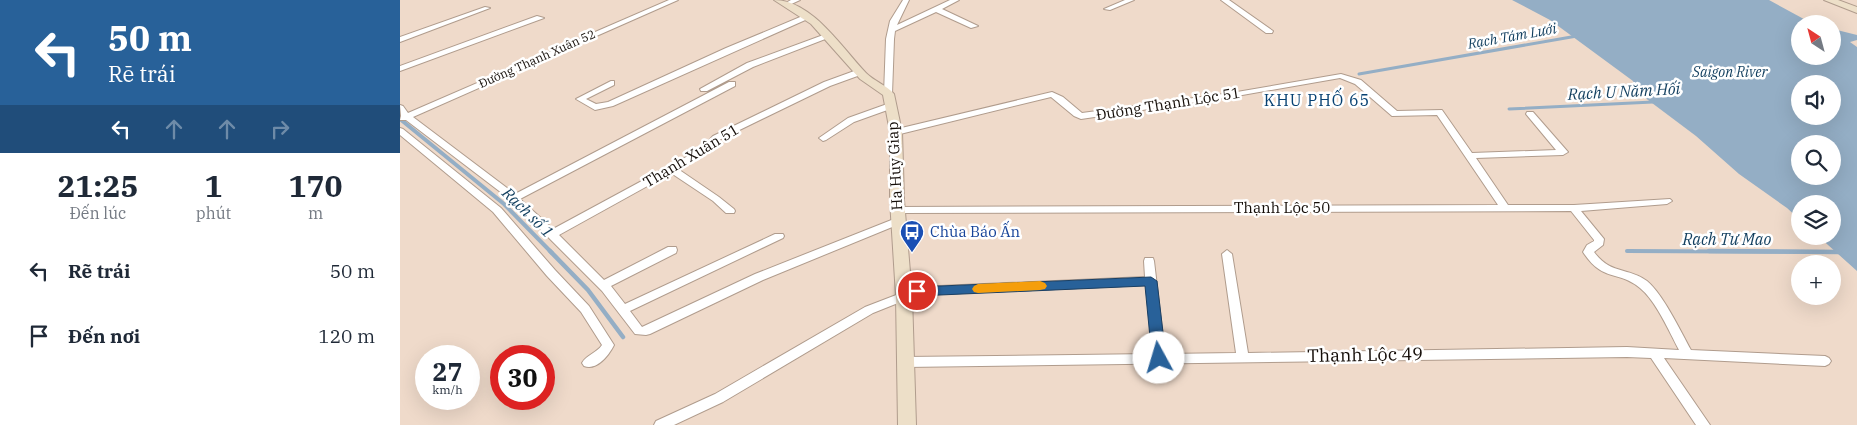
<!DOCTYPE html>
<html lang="vi">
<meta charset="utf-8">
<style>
:root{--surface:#fff;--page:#f2f2f3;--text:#1f2937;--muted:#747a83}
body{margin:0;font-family:"IBM Plex Serif",serif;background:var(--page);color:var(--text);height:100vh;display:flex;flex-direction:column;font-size:19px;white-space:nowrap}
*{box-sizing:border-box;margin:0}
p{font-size:16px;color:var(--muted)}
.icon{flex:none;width:28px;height:28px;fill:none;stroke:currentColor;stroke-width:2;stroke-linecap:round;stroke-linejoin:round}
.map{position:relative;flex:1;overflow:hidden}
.panel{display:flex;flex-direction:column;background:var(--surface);width:400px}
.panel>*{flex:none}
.banner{background:#286199;color:#fff;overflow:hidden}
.needle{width:32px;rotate:324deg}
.tools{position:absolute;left:1391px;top:15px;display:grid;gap:10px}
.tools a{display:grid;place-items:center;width:50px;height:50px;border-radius:50%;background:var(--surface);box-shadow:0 5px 20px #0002;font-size:25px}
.speed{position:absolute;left:15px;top:345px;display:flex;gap:10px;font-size:25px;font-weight:700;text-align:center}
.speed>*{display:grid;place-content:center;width:65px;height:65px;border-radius:50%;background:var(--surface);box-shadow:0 5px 20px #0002;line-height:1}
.speed small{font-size:12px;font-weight:400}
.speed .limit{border:8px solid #d22;background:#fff;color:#111}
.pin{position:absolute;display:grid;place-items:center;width:42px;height:42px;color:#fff;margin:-21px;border:2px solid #fff;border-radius:50%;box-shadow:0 1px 5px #0007}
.me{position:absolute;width:55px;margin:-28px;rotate:354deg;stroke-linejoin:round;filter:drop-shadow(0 0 4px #0008)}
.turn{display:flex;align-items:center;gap:18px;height:105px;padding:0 25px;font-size:22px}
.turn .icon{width:65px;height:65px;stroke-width:2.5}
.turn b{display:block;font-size:35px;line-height:42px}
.lanes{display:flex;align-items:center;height:48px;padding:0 25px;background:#0003;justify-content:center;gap:25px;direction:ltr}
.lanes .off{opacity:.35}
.eta{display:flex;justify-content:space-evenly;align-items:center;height:85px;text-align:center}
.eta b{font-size:30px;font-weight:700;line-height:35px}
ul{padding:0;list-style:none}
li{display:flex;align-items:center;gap:15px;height:65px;padding:0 25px}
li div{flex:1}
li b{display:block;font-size:19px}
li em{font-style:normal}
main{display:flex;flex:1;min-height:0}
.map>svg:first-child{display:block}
.water{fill:#94aec5;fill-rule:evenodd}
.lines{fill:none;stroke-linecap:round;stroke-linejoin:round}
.stream-far2{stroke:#94aec5;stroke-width:3}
.stream-far1{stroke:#94aec5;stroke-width:4}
.stream{stroke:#94aec5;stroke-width:4.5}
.street-casing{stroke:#b09c8d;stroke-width:2}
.secondary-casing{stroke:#b09c8d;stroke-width:2}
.street{fill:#fff;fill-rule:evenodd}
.secondary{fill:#eddfc8;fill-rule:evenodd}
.route{fill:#286199;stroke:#1a3f63}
.slow{fill:#f59e0b}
.labels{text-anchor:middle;stroke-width:5;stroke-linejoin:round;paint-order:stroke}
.far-street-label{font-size:12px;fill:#140d08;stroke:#fff}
.far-water-label{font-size:14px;font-style:italic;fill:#113e5e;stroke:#fff}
.street-label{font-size:15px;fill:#140d08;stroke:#fff}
.transit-label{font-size:15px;fill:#164399;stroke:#fff;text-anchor:start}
.water-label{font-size:16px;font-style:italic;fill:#113e5e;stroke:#fff}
.neighbourhood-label{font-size:16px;letter-spacing:1px;fill:#074172;stroke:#fff}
.near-street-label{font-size:18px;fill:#140d08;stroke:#fff}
</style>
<main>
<section class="panel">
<div class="banner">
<div class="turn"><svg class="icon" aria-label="left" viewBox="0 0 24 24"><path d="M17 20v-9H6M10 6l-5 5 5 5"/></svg><div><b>50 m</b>Rẽ trái</div></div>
<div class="lanes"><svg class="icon" aria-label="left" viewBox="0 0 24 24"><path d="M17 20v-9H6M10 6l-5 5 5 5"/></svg><svg class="icon off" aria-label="ahead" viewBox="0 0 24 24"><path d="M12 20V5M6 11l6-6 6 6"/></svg><svg class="icon off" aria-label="ahead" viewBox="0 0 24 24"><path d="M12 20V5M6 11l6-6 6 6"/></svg><svg class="icon off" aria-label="right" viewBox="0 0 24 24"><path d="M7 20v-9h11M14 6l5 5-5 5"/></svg></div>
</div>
<div class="eta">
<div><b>21:25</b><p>Đến lúc</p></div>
<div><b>1</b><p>phút</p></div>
<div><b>170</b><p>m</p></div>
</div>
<ul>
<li><svg class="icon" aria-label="left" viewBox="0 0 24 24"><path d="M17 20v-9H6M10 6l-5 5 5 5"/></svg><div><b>Rẽ trái</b></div><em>50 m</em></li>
<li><svg class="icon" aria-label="arrive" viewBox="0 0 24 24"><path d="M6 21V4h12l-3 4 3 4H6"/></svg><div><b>Đến nơi</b></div><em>120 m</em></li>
</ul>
</section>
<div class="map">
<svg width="1457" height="425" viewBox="0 0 1457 425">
<rect width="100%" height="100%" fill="#efdaca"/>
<path class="water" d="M1112,0H1369L1413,24H1400V56H1432L1433,29L1457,35V40L1450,42L1457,47V271L1418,236H1432V204H1400V220L1387,208L1339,174L1296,136L1240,94L1233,81L1150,20ZM1400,84H1432V116H1400ZM1400,144H1432V176H1400Z"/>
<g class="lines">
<path class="stream-far2" d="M959,74L1177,36
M1109,109L1253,102"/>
<path class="stream-far1" d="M0,119L104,204L152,253
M1227,251L1440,252"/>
<path class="stream" d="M150,251L188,290L223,337
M1309,251L1440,252"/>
<g class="street-casing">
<path id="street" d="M269,0H278L13,117L115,194L329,82H335V86L120,199L153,229L288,156L305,145L313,136L424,82L457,70H463V74L430,86L319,140L311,149L278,169L319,197L334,209L335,211L334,213H326L313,201L271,173L159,235L204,280L268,247H276L277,250L276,253L211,286L225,304L375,234H383L384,236L383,238L230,311L242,327L355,274L494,219H502L503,221L502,223L363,280L250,334L246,335L235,334L202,291L111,200L6,120H0L1,116L0,105L3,106L8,113Z
M391,0H400L387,6L384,4Z
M503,0H509L497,25L550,0H559L542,9L578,26L571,28L536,12L495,31L494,39L492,94L488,96L484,94L486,39L490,21Z
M725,0H734L710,10L704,9Z
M821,0H829L873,31L872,33H866Z
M85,7L90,8L0,42V37Z
M405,15L412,17L213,106L195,110L176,99L211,81H214V85L186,99L196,104L208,102L326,48Z
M137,16L144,18L0,71V66Z
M426,34H429L433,36L353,67L307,91H301L300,89L347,63Z
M941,74L961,80L997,111L1042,110L1072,153L1156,150L1126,114L1127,112H1133L1168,152L1163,155L1076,158L1108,205H1174L1270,199L1272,201L1267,204L1181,211L1204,239L1203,245L1194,252C1211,275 1228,267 1247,281C1263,294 1281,332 1291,350L1425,356L1429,358L1431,361L1429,364L1425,366L1264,358L1310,425H1296L1251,358L1227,357L505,367L501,365L499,362L501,359L505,357L753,354L746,285L518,295L473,313L323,402L274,425H254L256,421L315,394L465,307L517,287L745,277L744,261L745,258H753L754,261L765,354L836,353L822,254L827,250L832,254L848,353L1227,347L1279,350C1269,331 1256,301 1240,288C1219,270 1203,283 1183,252L1187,245L1194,241V240L1171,211L497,213L492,210L497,207L1098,205L1037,115L992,116L955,84L940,78L831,97L681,119L674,116L651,97L496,135L492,132L493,130L652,92L663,97L682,113L831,93Z
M490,103L494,106L493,108L454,122L426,140L423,141L419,138L448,118Z
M0,128L3,129L101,208L155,270L189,306L214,345C209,355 197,371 184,366L182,363C186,355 197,353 202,345L181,312L147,276L93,212L0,135Z"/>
</g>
<g class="secondary-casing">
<path id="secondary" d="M374,0C412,0 442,48 466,73C474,81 486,85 494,94L502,132L504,200L512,296L516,425H498L496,296L490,200V132L483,95L460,79L411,24Z
M1424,0H1438L1457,7V13Z"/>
</g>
<use href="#street" class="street"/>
<use href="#secondary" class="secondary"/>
</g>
<path class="route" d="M751,277L757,281L766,358L764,361L759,363L754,361L752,358L745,286L517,296L513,295L511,291L513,288L517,287Z"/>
<path class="slow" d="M640,281L645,283L647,286L645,289L640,290L578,293L574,292L572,289L574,286L578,284Z"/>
<defs>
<g id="bus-pin" transform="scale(1.25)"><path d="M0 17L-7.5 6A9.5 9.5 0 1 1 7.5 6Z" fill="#1a4fb4" stroke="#fff"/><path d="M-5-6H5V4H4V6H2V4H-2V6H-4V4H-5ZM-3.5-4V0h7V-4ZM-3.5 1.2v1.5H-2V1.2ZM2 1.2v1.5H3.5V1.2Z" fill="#fff"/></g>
</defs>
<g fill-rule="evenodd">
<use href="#bus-pin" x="512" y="232"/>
</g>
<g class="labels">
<g class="far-street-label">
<text transform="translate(137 59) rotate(-24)" y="4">Đường Thạnh Xuân 52</text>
</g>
<g class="far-water-label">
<text transform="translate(1112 36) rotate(-10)" y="5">Rạch Tám Lưới</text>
<text x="1330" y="77">Saigon River</text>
</g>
<g class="street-label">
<text transform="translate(768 104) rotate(-9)" y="5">Đường Thạnh Lộc 51</text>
<text transform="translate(291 156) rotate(-31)" y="5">Thạnh Xuân 51</text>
<text transform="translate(495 166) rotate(-93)" y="5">Ha Huy Giap</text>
<text x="882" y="213">Thạnh Lộc 50</text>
</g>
<g class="transit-label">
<text x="530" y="237">Chùa Báo Ấn</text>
</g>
<g class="water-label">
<text transform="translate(1224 91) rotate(-3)" y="6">Rạch U Năm Hối</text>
<text transform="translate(128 212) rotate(44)" y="6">Rạch số 1</text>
<text x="1327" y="245">Rạch Tư Mao</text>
</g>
<g class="neighbourhood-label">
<text x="917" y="106">KHU PHỐ 65</text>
</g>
<g class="near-street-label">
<text transform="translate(965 355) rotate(-1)" y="6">Thạnh Lộc 49</text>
</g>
</g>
</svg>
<div class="tools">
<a><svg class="needle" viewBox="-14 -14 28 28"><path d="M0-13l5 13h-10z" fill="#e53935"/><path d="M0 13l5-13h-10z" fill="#747a83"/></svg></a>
<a><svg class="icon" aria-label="sound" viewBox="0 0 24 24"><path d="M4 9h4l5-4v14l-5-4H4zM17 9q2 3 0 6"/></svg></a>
<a><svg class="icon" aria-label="search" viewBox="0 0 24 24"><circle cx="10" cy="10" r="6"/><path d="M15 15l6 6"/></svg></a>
<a><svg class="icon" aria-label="layers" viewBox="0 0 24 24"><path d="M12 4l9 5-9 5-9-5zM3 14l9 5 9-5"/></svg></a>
<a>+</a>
</div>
<div class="speed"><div>27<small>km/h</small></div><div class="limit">30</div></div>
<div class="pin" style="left:517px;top:291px;background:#d93025"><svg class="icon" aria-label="arrive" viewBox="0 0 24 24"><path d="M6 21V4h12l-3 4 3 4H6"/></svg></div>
<svg class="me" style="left:759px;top:358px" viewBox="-20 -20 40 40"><circle r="19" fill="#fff"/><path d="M0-13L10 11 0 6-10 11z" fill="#286199"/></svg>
</div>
</main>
